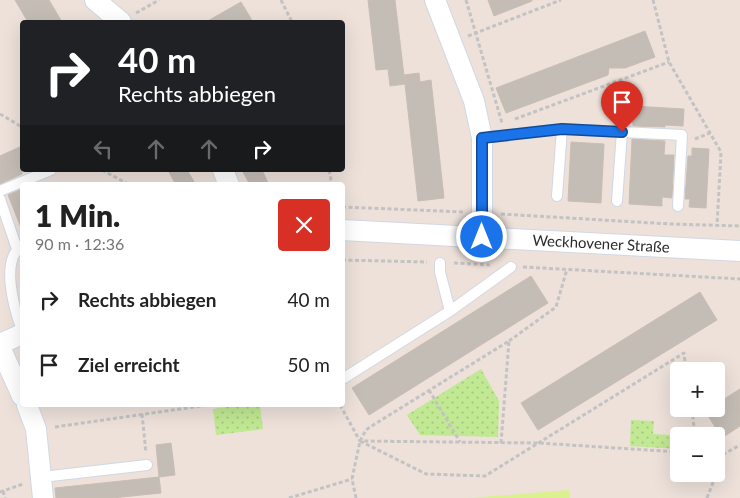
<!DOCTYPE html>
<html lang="de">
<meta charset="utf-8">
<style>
:root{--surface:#fff;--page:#f6f6f6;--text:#222;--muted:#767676}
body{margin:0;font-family:Lato,sans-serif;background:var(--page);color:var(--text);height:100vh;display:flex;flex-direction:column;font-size:19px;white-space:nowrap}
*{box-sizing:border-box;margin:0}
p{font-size:16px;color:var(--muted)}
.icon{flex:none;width:28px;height:28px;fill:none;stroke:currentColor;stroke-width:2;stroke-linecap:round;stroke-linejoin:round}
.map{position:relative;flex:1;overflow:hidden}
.drawer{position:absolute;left:20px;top:182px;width:325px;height:225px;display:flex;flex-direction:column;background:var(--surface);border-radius:5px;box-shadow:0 5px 20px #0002}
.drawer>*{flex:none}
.top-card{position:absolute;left:20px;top:20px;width:325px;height:152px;border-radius:5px;box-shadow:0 5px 20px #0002;background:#202124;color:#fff;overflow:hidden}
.buttons{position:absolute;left:670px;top:362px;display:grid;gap:10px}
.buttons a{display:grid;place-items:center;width:55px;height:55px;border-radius:5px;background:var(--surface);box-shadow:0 5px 20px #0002;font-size:25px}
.pin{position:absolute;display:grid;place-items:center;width:42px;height:42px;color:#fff;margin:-51px -21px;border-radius:50% 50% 50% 0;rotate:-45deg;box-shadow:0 0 5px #0007}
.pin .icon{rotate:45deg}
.me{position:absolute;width:55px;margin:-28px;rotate:0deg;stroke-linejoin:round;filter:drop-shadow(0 0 4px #0008)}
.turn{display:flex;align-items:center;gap:18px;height:105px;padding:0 15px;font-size:22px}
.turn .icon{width:65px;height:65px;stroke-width:2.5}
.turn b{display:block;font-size:35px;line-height:42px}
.lanes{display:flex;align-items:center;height:48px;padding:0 15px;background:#0003;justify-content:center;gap:25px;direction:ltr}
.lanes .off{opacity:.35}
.round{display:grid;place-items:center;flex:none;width:52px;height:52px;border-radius:5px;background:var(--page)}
.headline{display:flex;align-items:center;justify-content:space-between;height:85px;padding:0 15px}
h1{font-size:30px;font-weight:800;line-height:38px}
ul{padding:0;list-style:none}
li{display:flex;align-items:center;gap:15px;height:65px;padding:0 15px}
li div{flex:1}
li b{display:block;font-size:19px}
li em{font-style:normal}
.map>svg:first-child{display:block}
.green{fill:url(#green-dots)}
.pitch{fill:#daf18d}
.building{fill:#c4bdb6;stroke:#c9bdb4}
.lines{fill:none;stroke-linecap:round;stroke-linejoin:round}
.lane-casing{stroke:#d0d8e4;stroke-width:12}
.street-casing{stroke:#d0d8e4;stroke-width:22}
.path{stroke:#c3c3c3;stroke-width:3;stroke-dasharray:4 2.5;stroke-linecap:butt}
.lane{stroke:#fff;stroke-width:10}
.street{stroke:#fff;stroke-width:20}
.route-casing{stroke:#114b97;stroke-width:12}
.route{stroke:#1a73e8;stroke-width:9}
.labels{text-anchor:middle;stroke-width:4;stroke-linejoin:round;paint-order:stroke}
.street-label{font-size:15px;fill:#2a2a2a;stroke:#fff}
</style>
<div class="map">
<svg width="740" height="498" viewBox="0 0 740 498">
<defs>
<pattern id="green-dots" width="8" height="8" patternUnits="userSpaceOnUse" patternTransform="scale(1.25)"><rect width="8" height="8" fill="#c1e892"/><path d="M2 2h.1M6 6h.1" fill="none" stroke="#a6c77e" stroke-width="1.8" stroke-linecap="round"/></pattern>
</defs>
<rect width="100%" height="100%" fill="#ede1da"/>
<path class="green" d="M481,369L499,401L498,437L420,435L407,415Z
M242,405H260L263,429L216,435L213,409Z
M631,420L654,421L653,434L671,435L672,431L683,432L684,429H691V436H679V449L630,446Z"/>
<path class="pitch" d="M569,490L570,498H469Z"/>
<path class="building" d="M15,0H49L62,22H28Z
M368,0H395L405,84L404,75L419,73L420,82L431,80L444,198L418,201L405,84L390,86L388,69L376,70Z
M488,0H532V1L494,16Z
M241,2L253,22H206Z
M645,31L655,57L625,68H609L608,75L506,113L496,88Z
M632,106L684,109L683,126L665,125V127L633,126V123H632Z
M632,139L665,141L664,155H674L672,198L662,197V206L629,204Z
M571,142L604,144L601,203L568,201Z
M22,146V174L0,184V156Z
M692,148L709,149L706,208L689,207L690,199H685L688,156H692Z
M168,170H187L196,185H176Z
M242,170H262L269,185H250Z
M22,189V230L8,195Z
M531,276L548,303L369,415L352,388Z
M700,292L717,320L538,430L521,403Z
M740,389V426L722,438L705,411L709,409H716V404Z
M171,443L175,475L159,477L156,445Z
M159,477L161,493L112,498H56L55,488Z"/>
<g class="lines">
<g class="lane-casing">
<path id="lane" d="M482,138L562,129L682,135L678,206
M0,191L51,170
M557,196L562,129
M0,199L17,249
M617,201L622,132
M22,246C0,259 14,309 22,330
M440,263V272L450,311
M344,378L450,311L511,267
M42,477L147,465"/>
</g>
<g class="street-casing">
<path id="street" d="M95,0L121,22
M435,0L474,101L482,138V237
M223,170L229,185
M342,230L740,251
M0,344L22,334
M0,347L22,396
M27,405L36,429L43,498"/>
</g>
<path class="path" d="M281,0L292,22
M466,0L502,123
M653,0L669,62L721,152L717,226
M136,13L159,0
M468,36L561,0
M0,114L22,127
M515,119L669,62
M695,139L710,133
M102,170L130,185
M329,170L332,185
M342,207L465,212
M501,214L670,224L740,226
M342,260L427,262
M454,263L490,265
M523,267L740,279
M509,341L556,307L567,269
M429,390L460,442
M340,405L360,441L538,443L679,452
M692,409L695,436
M142,414L146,453
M55,427L208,405
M360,441L366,430L370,427L509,341L501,443
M716,454H724L740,445
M3,491L5,498
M0,492L23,484
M289,498L352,479
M356,498L352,479L360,441L426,474L485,476L684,353L686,371
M707,498L724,454"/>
<use href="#lane" class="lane"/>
<use href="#street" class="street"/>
</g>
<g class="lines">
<g class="route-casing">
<path id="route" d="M482,237V138L562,129L622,132"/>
</g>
<use href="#route" class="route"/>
</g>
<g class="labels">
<g class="street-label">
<text transform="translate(601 244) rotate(3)" y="5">Weckhovener Straße</text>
</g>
</g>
</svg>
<div class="buttons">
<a>+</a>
<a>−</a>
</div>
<div class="pin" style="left:622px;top:132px;background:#d93025"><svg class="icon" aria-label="arrive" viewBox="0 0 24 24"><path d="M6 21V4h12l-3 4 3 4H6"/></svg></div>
<svg class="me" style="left:482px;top:237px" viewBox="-20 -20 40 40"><circle r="17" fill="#1a73e8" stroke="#fff" stroke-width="3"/><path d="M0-11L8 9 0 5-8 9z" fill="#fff"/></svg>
<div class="top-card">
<div class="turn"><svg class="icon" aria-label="right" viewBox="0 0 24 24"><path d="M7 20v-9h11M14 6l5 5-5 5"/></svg><div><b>40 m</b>Rechts abbiegen</div></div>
<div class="lanes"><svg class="icon off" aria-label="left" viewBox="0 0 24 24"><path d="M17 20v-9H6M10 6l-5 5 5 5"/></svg><svg class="icon off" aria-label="ahead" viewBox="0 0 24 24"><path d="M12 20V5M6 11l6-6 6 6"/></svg><svg class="icon off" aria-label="ahead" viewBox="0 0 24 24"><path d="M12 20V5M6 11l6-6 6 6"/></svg><svg class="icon" aria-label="right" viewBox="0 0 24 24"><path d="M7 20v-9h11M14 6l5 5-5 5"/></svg></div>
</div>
<section class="drawer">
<div class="headline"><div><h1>1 Min.</h1><p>90 m · 12:36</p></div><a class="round" style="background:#d93025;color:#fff"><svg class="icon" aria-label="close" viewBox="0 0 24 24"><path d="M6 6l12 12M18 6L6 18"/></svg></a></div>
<ul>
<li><svg class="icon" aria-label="right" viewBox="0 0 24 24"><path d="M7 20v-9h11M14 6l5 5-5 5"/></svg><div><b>Rechts abbiegen</b></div><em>40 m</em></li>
<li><svg class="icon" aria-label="arrive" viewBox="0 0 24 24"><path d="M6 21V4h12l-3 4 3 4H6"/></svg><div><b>Ziel erreicht</b></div><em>50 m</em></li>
</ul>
</section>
</div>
